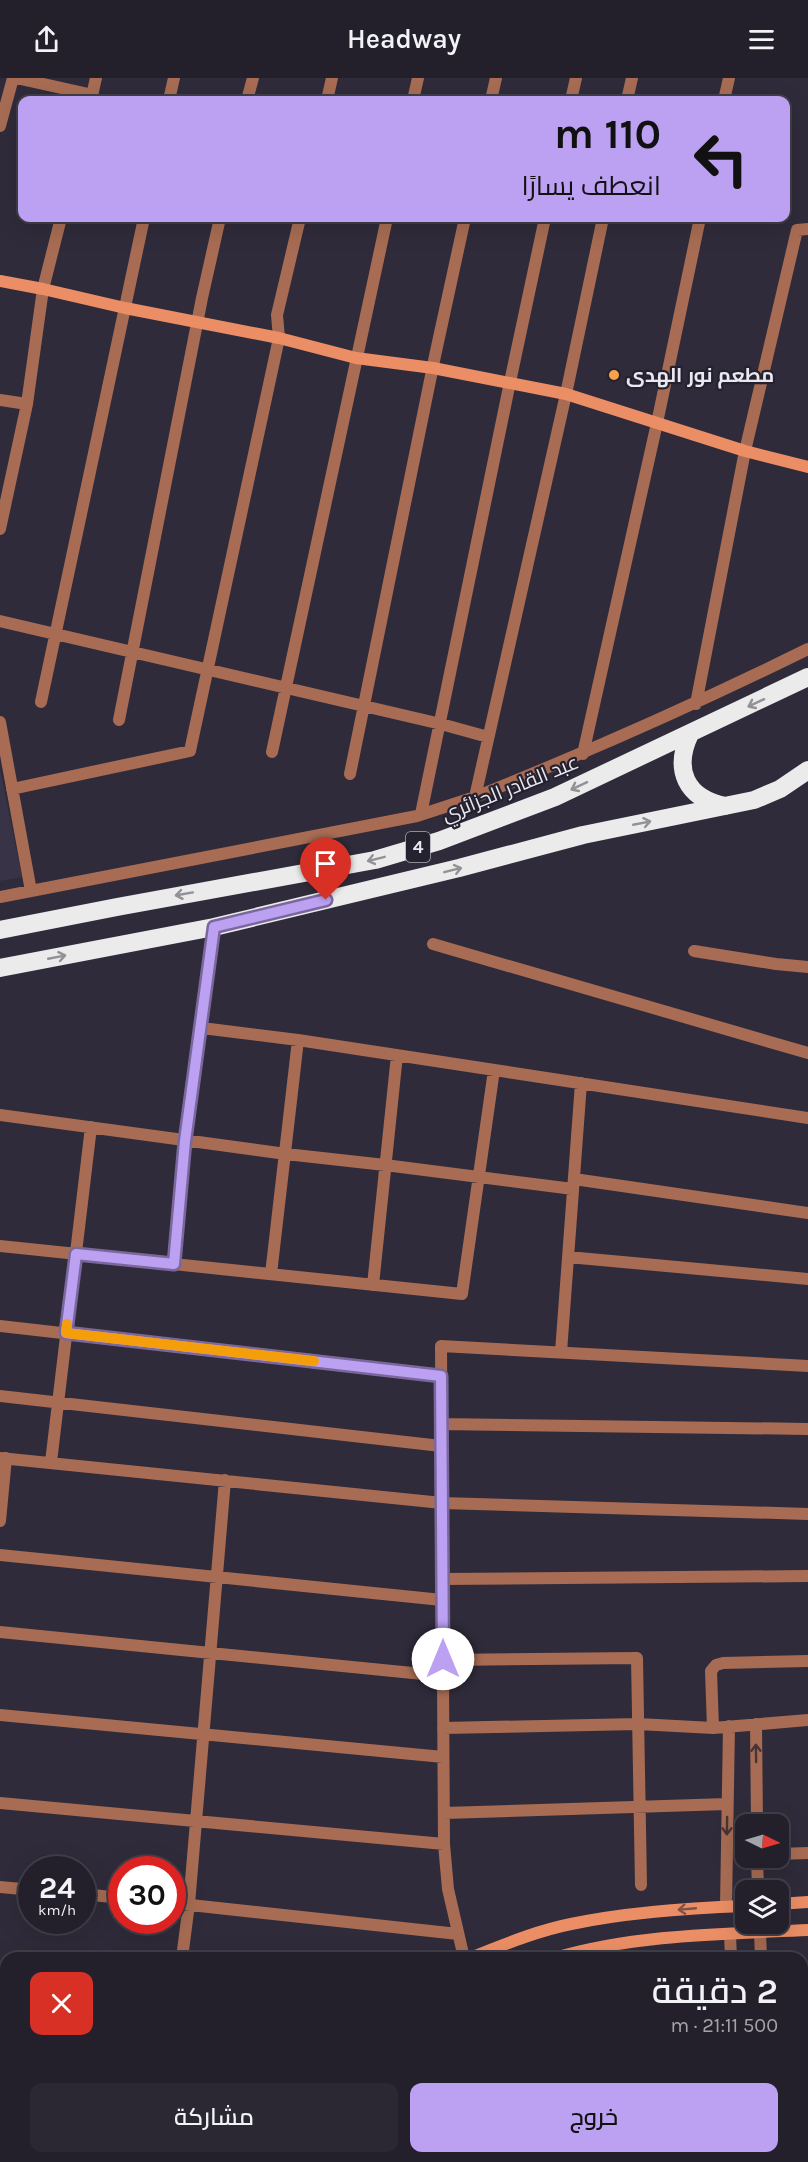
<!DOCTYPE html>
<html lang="ar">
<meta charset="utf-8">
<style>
:root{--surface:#23202c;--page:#2b2834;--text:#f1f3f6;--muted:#a3a3a9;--line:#403e48;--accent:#bca0f2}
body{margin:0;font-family:Karla,Cairo,sans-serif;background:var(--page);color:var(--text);direction:rtl;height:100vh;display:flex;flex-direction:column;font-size:22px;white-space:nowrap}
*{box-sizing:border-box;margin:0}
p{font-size:20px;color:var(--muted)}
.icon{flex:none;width:33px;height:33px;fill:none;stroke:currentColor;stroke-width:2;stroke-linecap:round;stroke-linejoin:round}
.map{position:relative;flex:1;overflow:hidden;direction:ltr}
.details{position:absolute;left:0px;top:1874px;width:808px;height:212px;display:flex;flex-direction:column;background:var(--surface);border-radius:18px 18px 0 0;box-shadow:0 6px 24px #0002,0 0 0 2px var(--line);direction:rtl}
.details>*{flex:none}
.banner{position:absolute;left:18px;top:18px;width:772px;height:126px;border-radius:12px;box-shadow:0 6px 24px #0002,0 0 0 2px var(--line);direction:rtl;background:#bca0f2;color:#111;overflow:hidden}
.needle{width:39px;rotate:95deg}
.fabs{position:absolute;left:735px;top:1736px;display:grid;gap:12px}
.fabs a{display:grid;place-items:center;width:54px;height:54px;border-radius:12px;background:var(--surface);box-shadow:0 6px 24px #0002,0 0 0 2px var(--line);font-size:30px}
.speed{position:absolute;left:18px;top:1778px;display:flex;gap:12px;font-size:30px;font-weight:700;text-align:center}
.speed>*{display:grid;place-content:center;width:78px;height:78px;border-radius:50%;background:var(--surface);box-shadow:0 6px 24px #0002,0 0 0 2px var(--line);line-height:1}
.speed small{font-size:15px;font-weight:400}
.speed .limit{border:9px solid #d22;background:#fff;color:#111}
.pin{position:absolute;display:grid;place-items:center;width:51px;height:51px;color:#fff;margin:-62px -26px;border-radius:50% 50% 50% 0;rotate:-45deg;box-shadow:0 0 6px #0007}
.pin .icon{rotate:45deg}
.me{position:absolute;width:66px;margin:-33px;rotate:0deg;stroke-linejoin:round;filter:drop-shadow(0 0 4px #0008)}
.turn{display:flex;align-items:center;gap:21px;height:126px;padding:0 30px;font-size:27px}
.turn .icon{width:78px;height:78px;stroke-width:2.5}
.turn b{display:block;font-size:42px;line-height:51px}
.round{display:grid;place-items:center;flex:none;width:63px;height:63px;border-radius:12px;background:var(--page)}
.headline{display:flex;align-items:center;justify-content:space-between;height:102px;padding:0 30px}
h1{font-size:36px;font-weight:600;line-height:45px}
.button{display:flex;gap:12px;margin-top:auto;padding:12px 30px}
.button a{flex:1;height:69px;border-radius:12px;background:var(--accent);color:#111;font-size:24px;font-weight:600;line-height:69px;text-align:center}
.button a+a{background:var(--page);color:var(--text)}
header{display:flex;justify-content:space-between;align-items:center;height:78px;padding:0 30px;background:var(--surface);font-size:27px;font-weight:600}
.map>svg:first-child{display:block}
.built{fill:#383347}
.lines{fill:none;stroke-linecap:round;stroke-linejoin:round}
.street{stroke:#a76c53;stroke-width:12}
.secondary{stroke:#eb8e65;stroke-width:12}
.primary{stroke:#f0c0ab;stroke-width:15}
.highway{stroke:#ebebeb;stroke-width:18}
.oneway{stroke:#929196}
.oneway2{stroke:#463438}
.oneway3{stroke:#7e5347}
.route-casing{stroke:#7a689d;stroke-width:15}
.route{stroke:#bca0f2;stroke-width:10}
.slow{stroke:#f59e0b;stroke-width:10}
.poi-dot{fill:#f6a247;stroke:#25222f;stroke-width:2}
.labels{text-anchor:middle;stroke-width:4.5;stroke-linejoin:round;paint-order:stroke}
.shield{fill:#25222f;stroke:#aeacb7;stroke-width:1.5}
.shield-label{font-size:18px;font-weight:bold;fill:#e9e7f1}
.poi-label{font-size:20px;font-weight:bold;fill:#e9e7f1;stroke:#25222f;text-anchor:start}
.street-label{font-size:20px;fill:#e9e7f1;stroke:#25222f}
</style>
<header><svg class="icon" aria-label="menu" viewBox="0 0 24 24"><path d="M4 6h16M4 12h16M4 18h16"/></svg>Headway<svg class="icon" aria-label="share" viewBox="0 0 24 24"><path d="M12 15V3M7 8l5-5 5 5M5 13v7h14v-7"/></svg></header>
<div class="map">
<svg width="808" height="2084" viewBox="0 0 808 2084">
<rect width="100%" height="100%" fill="#2f2b3a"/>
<path class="built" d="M0,691L22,799L0,803Z"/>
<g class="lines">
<path class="street" d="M16,0L93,17
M91,22L96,0
M169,22L174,0
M247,22L253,0
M327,22L332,0
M413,22L418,0
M491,22L496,0
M571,22L576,0
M627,22L632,0
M724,22L729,0
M0,48L13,0
M0,322L27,326
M0,451L27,326L43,211L61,140
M0,543L441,646L488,659
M41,624L144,140
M696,626L745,373L797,152L808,151
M119,642L202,220L220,140
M0,644L31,813L0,819
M272,674L387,140
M583,676L657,345L700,140
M350,696L435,278L465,140
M12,711L190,673L279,260L277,237L300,140
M475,719C588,674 698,625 808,571
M421,736L510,304L545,140
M31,813L417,738L475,719L566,316L603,140
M433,866L808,975
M694,873L776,886L808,889
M202,950L298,962L808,1040
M0,1037L286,1076L385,1087L573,1111
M574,1101L808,1135
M0,1168L462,1216L494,992
M568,1179L808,1201
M174,1186L185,1063L214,849
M271,1196L298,962
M373,1207L397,977
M0,1248L441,1298
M561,1274L581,1005
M0,1318L441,1368
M441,1346L808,1351
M0,1380L442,1425L808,1436
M51,1384L91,1049
M0,1443L6,1380
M0,1477L442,1522
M442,1501L808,1498
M0,1554L443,1598
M443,1582L637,1580L641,1807
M0,1637L443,1679
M756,1646L757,1746
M443,1650L638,1646L713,1650L808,1642
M713,1650L711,1593L716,1587L723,1585L808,1583
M0,1725L444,1766
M444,1735L727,1726
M778,1776L808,1775
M757,1779L758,1812
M0,1809L32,1812
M82,1816L122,1820
M172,1825L458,1856
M726,1828L729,1648
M760,1854L761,1880
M730,1857L731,1880
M182,1880L189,1826L225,1402
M464,1880L448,1811L444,1766L441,1268L808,1288
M0,1913H6
M802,1937H808
M802,2012H808
M0,2018L6,2019
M650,2079V2084
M734,2079V2084
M766,2079V2084
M447,2084V2079"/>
<path class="secondary" d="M0,203L43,211L125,230L279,260L356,280L433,290L566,316L745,373L808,389
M778,1826L808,1824
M470,1880C503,1867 536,1853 571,1846C628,1834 687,1830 746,1828
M555,1880C636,1856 725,1856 808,1852
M195,2084L200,2079
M229,2084L234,2079"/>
<path class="primary" d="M0,2036L6,2041
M0,2066L6,2072
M13,2079L18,2084
M48,2079L53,2084"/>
<path class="highway" d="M690,656C673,692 686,720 725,728
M0,852L117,829L375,782L439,763L555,719L808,599
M0,890L214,849L459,790L583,757L754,722L780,711L808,692"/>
</g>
<defs><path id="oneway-shaft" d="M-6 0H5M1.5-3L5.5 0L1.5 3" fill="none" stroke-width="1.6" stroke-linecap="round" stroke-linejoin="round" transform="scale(1.5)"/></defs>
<g class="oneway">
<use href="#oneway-shaft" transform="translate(756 625) rotate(155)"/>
<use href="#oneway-shaft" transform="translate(579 708) rotate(155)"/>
<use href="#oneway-shaft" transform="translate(642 745) rotate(-11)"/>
<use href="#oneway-shaft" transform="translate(376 781) rotate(166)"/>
<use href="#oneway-shaft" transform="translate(453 792) rotate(-14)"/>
<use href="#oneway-shaft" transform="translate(184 816) rotate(170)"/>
<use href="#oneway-shaft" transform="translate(57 879) rotate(-11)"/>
</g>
<g class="oneway2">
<use href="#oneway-shaft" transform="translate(756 1675) rotate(-91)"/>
<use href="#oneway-shaft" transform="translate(727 1748) rotate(91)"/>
</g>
<use class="oneway3" href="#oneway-shaft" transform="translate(687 1831) rotate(175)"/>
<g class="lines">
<g class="route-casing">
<path id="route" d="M326,822L214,849L185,1063L174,1186L76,1176L66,1255L441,1298L443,1581"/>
</g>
<use href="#route" class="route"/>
<path class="slow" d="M67,1246L66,1255L314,1283"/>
</g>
<circle class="poi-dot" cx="614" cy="297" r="6"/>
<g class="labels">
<rect class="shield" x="406" y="754" width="24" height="30" rx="4.5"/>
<g class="shield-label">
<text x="418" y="775">4</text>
</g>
<g class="poi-label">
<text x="626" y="304">مطعم نور الهدى</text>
</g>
<g class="street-label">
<text transform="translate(510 710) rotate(-22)" y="7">عبد القادر الجزائري</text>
</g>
</g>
</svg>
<div class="fabs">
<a><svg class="needle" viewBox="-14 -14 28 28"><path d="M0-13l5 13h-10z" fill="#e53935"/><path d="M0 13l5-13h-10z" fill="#a3a3a9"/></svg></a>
<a><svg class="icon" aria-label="layers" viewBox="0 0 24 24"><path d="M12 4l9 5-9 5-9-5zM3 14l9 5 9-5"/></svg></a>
</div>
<div class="speed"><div>24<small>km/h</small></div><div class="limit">30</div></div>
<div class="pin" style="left:326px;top:822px;background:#d93025"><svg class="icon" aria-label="arrive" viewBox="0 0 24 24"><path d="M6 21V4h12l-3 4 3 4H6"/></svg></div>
<svg class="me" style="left:443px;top:1581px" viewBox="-20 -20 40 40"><circle r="19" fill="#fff"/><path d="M0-13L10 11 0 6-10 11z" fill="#bca0f2"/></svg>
<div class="banner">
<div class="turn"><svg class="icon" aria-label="left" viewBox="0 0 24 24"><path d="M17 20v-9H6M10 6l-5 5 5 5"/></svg><div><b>110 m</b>انعطف يسارًا</div></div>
</div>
<section class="details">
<div class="headline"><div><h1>2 دقيقة</h1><p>500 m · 21:11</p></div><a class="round" style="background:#d93025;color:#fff"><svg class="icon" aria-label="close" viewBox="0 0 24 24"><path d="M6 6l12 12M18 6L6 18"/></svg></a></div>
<div class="button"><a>خروج</a><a>مشاركة</a></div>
</section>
</div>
